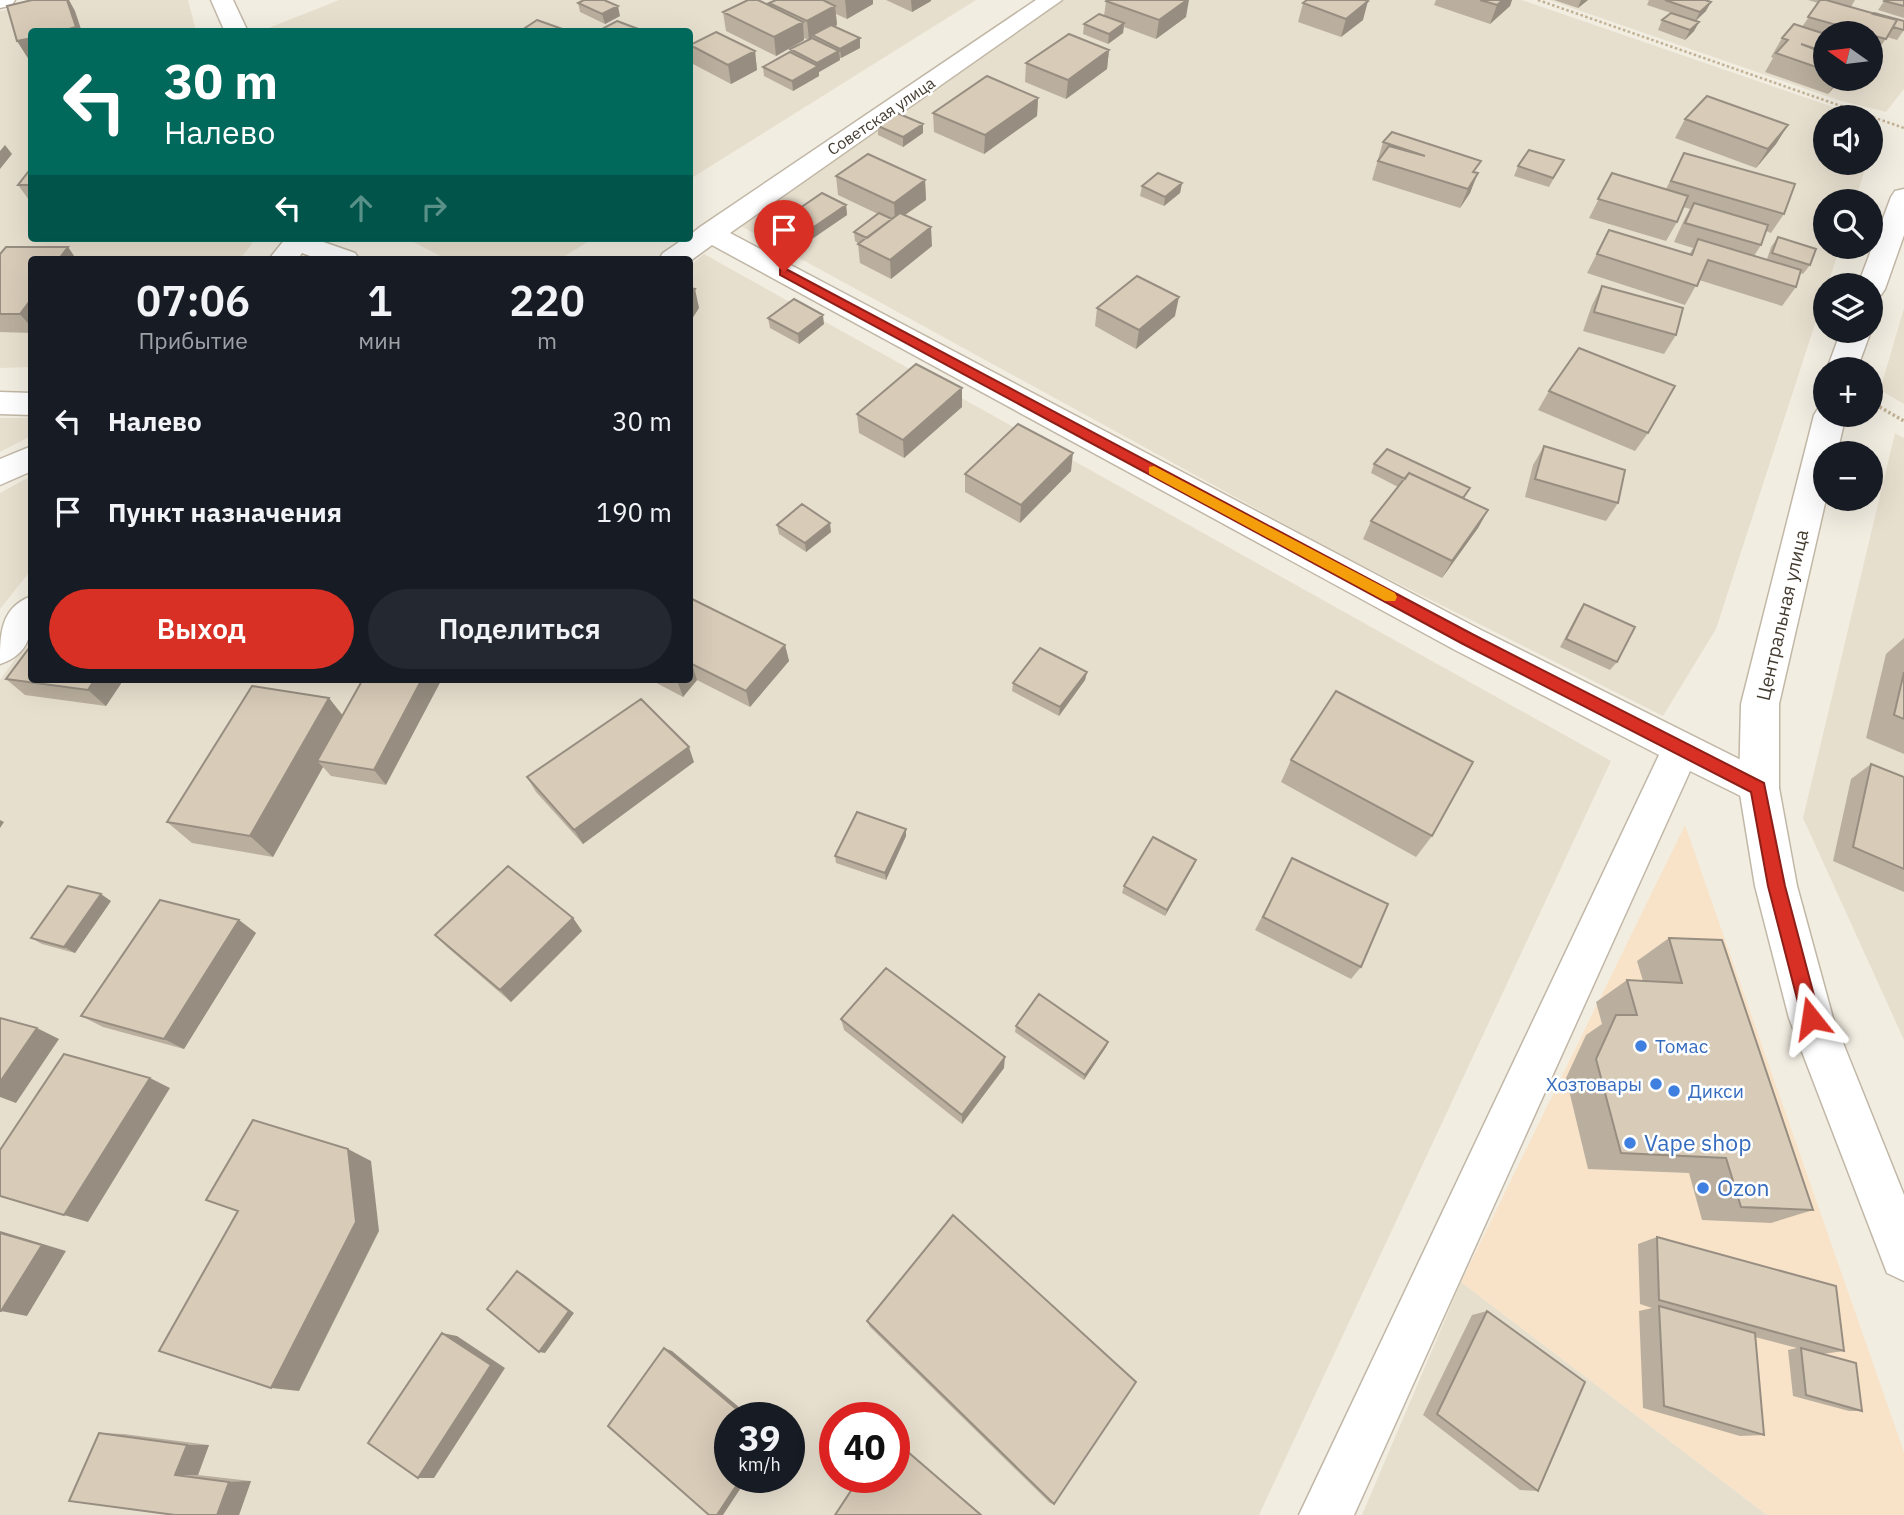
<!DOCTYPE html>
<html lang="ru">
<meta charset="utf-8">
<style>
:root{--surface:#171b24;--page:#242831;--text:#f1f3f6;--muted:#9ea1a6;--accent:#d93025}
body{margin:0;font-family:"IBM Plex Sans",sans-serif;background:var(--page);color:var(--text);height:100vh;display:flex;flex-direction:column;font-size:26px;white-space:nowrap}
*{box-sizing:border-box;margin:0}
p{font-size:23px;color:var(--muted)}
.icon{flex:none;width:38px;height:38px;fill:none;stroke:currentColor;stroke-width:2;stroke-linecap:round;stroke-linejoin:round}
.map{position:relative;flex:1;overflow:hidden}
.sheet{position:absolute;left:28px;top:256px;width:665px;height:427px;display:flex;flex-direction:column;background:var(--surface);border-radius:7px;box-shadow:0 7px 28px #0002}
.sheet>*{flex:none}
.hud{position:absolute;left:28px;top:28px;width:665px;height:214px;border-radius:7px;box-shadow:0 7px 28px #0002;background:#00695c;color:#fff;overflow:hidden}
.needle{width:46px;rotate:284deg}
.fabs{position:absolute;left:1813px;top:21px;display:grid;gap:14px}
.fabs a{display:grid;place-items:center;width:70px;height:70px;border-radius:50%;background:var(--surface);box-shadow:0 7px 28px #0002;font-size:35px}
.speed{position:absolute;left:714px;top:1402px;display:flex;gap:14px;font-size:35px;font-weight:700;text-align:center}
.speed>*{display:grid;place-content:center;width:91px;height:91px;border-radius:50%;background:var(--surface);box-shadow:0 7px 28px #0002;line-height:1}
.speed small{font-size:18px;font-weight:400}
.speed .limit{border:10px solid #d22;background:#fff;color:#111}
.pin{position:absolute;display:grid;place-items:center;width:60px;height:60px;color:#fff;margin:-72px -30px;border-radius:50% 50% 50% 0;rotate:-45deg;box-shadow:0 0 7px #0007}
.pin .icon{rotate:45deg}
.me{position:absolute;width:77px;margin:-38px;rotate:345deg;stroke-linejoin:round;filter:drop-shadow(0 0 5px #0008)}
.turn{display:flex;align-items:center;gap:24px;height:147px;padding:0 21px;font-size:32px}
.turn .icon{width:91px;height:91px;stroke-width:2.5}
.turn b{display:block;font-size:49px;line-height:60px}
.lanes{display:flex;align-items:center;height:66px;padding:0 21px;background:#0003;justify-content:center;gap:35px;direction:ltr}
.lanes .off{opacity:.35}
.eta{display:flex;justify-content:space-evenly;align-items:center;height:119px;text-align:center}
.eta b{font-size:42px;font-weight:600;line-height:49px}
.button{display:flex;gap:14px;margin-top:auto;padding:14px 21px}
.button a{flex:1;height:80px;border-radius:42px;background:var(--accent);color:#fff;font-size:28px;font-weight:600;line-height:80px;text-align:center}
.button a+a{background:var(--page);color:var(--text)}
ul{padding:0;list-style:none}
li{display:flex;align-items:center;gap:21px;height:91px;padding:0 21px}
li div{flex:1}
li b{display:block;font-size:26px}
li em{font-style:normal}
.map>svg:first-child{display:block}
.residential{fill:#e7dfce;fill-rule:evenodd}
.commercial{fill:#f8e3c9}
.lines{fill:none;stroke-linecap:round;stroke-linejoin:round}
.minor-casing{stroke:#c1b7a6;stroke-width:3}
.tertiary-casing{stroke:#c1b7a6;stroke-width:3}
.path-far1{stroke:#c1b093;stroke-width:2.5;stroke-dasharray:2.5 2.5;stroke-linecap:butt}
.path{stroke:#c1b093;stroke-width:3.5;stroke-dasharray:2.5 2.5;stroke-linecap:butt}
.minor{fill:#fff;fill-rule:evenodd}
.tertiary{fill:#fff;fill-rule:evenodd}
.wall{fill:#baaf9e}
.shaded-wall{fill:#978e81}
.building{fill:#d8cbb8;stroke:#978e81;stroke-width:2}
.route{fill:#d93025;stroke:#8d1f18;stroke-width:2}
.slow{fill:#f59e0b}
.shop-dot{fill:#3f7fe0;stroke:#fff;stroke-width:2.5}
.labels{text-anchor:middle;stroke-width:5;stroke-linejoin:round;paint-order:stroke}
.far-street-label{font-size:16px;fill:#443c31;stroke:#fff}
.street-label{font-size:19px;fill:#443c31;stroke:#fff}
.shop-label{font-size:19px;fill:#366cbe;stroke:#fff;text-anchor:start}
.near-shop-label{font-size:23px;fill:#366cbe;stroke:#fff;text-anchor:start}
</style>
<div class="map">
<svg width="1904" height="1515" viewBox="0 0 1904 1515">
<rect width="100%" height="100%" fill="#f2ede1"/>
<path class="residential" d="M56,0H188L196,31L32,32V238H250L252,244L240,259H32L31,367L0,368V11Z
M339,0H976L690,179V32L261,31Z
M1064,0H1522L1862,117H1825V163H1867L1855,201H1825V247H1840L1716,629L1663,716L1339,554L730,220Z
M1549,0H1904V89L1886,112L1838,100ZM1825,33H1871V79H1825Z
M406,238H594L560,259H446Z
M704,254L1611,761L1259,1515H0V680L31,637L32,679H690V266ZM730,1418H789V1477H730ZM835,1418H894V1477H835Z
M1904,308V404L1880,390Z
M0,418H31V436L0,452Z
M1895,433L1904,438V1040L1803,818Z
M31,476V570L0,609V493Z
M1461,1282L1767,1515H1362Z"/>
<path class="commercial" d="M1685,825L1904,1452V1515H1767L1461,1282Z"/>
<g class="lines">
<g class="minor-casing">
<path id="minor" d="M0,0H15L12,5L0,8Z
M211,0H233L248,32H225Z
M1036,0H1062L730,233L1481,630L1773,776L1779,788L1773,800L1759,805L1690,771L1354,1515H1299L1659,755L1455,650L712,245L690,261L659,259L663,253L685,238H690V235L700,227Z
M286,238H312L355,253L359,259H318L302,253L298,259H269Z
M0,392L32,393V415L0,414Z
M32,446V471L0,485V459Z
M32,596C32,627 34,653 0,664C0,635 0,607 32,596Z"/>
</g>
<g class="tertiary-casing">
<path id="tertiary" d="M1904,189V235L1885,289L1881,295L1871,298V285H1858L1891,197L1895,191Z
M1841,331H1871L1857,369H1827Z
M1825,406V415H1846L1837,453H1825L1826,499L1779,704V788L1797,886L1833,1018L1904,1195V1281L1887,1273L1789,1018L1755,886L1739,788L1741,704L1814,415L1819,407Z"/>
</g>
<path class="path-far1" d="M1538,0L1904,128"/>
<path class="path" d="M1871,402L1904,421"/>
<use href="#minor" class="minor"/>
<use href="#tertiary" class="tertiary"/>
</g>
<path class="wall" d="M776,0H873V4L847,19L836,14L837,25L834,26L860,48L841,58H839L840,60L819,72V76L793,91L764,76L763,67L790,53V49L808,40L804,38V40L776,56L726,31L723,12L770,6L769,3Z
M886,0H931V1L912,12Z
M1436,0H1512L1510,6L1490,24L1434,5Z
M1554,0H1588L1578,8Z
M1649,0H1705L1706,11L1696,21L1699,22L1694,31L1685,40L1658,30L1662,20L1671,13L1647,5Z
M1808,0H1855L1851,7L1904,30L1897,40L1887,37L1873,58L1871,57V33H1825V79H1854L1850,83L1841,80L1828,94L1765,72L1773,58L1771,57L1782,38L1802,27L1818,3Z
M1885,0H1904V18L1878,10Z
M1106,1L1186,17L1156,39L1124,27L1123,33L1108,44L1083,34L1084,24L1104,16Z
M578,3L620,16L605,24L580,12Z
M1303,3L1363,20L1341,37L1298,22Z
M690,45L755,51L757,70L731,84L693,64Z
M1109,50L1107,69L1066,99L1025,82L1026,63Z
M1038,98L1037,116L984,154L934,132L933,113Z
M1685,119L1788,125L1776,144L1756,168L1675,138Z
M878,126L923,133L903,147L878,135Z
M1383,142L1476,173L1470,193L1460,208L1372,180Z
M1684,153L1784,214L1771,233L1766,231L1761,245L1754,256L1767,259L1771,247L1778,237L1810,265L1803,274L1800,273L1796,287L1782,306L1699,280L1685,305L1587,273L1609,230L1689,255L1693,248L1674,242L1683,222L1690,209L1683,207L1677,222L1666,241L1589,218L1612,173L1666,189Z
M1564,160L1549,187L1514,176L1518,166Z
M32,167V204L18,185Z
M836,176L925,180L926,200L905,215L932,246L891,279L860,263L858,244H859L855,241L854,232L878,214L838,195Z
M1182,183L1180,193L1164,206L1140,196L1142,186Z
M846,205L847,215L806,243L782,231L781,221Z
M68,247L76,259H32V333L0,332V254Z
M1602,286L1676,335L1664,354L1583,331L1592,305Z
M1097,308L1175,316L1136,349L1095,326Z
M768,318L824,324L799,344L770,328Z
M1549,391L1648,433L1635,451L1538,410Z
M962,407L904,458L859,433L857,414Z
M1544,446L1618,503L1606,521L1525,497L1533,465Z
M1374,464L1464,498L1488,510L1478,528L1442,578L1363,539L1371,521L1398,487L1371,473Z
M1071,471L1020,523L965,492V474Z
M777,525L831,532L806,552L779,534Z
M690,598L785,645L789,661L750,707L697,680L683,697L649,679H690Z
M1584,604L1617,662L1610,670L1560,647L1578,613Z
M1904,638V754L1866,738L1886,654Z
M1087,672L1085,680L1059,716L1012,691L1013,683Z
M6,679H124L106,706L25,695Z
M329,698L386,785L331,776L323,767L273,857L192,843L167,822Z
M1291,760L1432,836L1416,857L1281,782Z
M694,762L583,844L536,792L527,777Z
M1871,764L1904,777V892L1833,861L1851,779Z
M906,829V836L886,880L836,863L835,856Z
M1292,858L1361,967L1351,979L1255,930Z
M1196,860L1193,867L1165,916L1122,893L1124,886Z
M111,901L75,953L42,944L31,938Z
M573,918L582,931L511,1002L447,947L435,935Z
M239,920L256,933L184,1049L103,1027L81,1016Z
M1669,938L1813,1210L1771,1223L1702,1220L1689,1173L1588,1169L1566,1078L1586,1035L1602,1024L1596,1002L1627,980L1643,981L1637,961Z
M841,1019L1004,1068L962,1124L844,1030Z
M1016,1026L1108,1042L1106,1047L1084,1080L1015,1032Z
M1657,1237L1844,1351L1822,1354L1862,1411H1849L1793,1396L1788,1350L1797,1348L1755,1337L1764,1435L1740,1436L1643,1408L1639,1311L1652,1308L1640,1304L1638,1244Z
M1487,1311L1538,1491L1520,1490L1423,1415L1472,1315Z
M867,1321L1054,1504L1050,1503L870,1327Z
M99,1433L124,1434L209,1445L198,1475L251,1481L239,1515H175Z"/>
<path class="shaded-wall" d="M67,0H69L75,11L82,32H58Z
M845,0H873V4L847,19Z
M911,0H931V1L912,12Z
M1187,0H1189L1186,17L1156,39L1159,20Z
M1503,0H1512L1510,6L1490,24L1497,5Z
M1581,0H1588L1578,8Z
M1368,1L1363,20L1341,37L1346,19Z
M1711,2L1706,11L1695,21L1700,12Z
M618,6L620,16L605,24L602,14Z
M835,6L837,25L815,37L812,35V38L809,40L807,21Z
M803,22L804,40L776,56L774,37Z
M1699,22L1694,31L1685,40L1690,30Z
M1124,23L1123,33L1108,44L1109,34Z
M32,38V59L29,60L17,41Z
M860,38V48L841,58L840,49Z
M1109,50L1107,69L1066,99L1068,80Z
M755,51L757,70L731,84L728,65Z
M839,51L840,60L819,72V76L793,91L792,81L817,67V63Z
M1838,79H1841L1828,94Z
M1038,98L1037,116L984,154L985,135Z
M923,124V133L903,147V137Z
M1788,125L1776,144L1756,168L1768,149Z
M5,145L12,154L0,169V151Z
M1478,173L1470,193L1460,208L1468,189Z
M925,180L926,200L895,222L894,203Z
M1182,183L1180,193L1164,206L1165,197Z
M846,205L847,215L806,243L805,233Z
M931,227L932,246L891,279L890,260Z
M68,247L76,259H59Z
M695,289L699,308L690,322V296Z
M1179,297L1175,316L1136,349L1139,330Z
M32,298V328L20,314Z
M823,315L824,324L799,344L798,334Z
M962,388V407L904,458L903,440Z
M1073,453L1071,471L1020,523L1021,505Z
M1488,510L1478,528L1442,578L1452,561Z
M830,523L831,532L806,552L805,543Z
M785,645L789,661L750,707L746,691Z
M692,664L697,680L683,697L677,680L678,679H690V667Z
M1087,672L1085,680L1059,716L1060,707Z
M95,679H124L106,706L88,690Z
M422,679H442L386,785L374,770Z
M329,698L348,722L317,761L323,767L273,857L250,836Z
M689,747L694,762L583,844L574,830Z
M0,820L4,822L0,828Z
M906,829V836L886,880L885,873Z
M1196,860L1193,867L1165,916L1167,910Z
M101,894L111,901L75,953L64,947Z
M573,918L582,931L511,1002L500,990Z
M239,920L256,933L184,1049L164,1039Z
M37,1028L59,1039L16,1103L0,1097V1082Z
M1108,1042L1106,1047L1084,1080L1085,1075Z
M1005,1057L1004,1068L962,1124V1115Z
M150,1078L170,1088L88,1222L64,1215Z
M348,1149L371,1161L379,1231L299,1391L271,1388Z
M0,1231L66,1251L27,1316L1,1311Z
M517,1271L523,1274L574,1313L545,1353L539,1352Z
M442,1333L457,1336L505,1368L434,1478H418Z
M664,1348L672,1351L752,1418H747Z
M894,1439L982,1515H981Z
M187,1445H209L198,1475H175Z
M742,1477H748L723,1515H717Z
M251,1481L239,1515H217L229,1482Z"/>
<path class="building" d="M32,0H67L76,27L58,32H32V38L17,41L7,6Z
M584,0H604L618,6L602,14L578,3Z
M748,0H758L803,22L774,37L723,12Z
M776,0H823L835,6L807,21L769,3Z
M1107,0H1187L1159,20L1106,1Z
M1307,0H1365L1368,1L1346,19L1303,3Z
M1480,0H1503L1497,5Z
M1665,0H1705L1711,2L1700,12Z
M1820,0H1826L1897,20L1886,39L1871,35V33H1865L1808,17Z
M1885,0H1904V6L1884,1Z
M1671,13L1699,22L1690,30L1662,20Z
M1874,13L1904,21V30L1893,27L1897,20L1873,14Z
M1099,14L1124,23L1109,34L1084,24Z
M537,20L568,31L519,32Z
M617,21L641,30L639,32L598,31Z
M1794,24L1825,34V52L1801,44L1825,53V70L1776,53L1788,40L1782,38Z
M831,25L860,38L840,49L812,35Z
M716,32L755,51L728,65L690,45Z
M1069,34L1109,50L1068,80L1026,63Z
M812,38L839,51L817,63L790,49Z
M790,52L818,66L792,81L763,67Z
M987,76L1038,98L985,135L933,113Z
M1707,96L1788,125L1768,149L1685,119Z
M897,113L923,124L903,137L878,126Z
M1392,132L1481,161L1473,172L1478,173L1468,189L1378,161L1389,146L1425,156L1383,142Z
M1529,150L1564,160L1553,178L1518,166Z
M1684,153L1795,184L1784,214L1671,181Z
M868,154L925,180L894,203L836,176Z
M32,167V185H18Z
M1158,173L1182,183L1165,197L1142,186Z
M1612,173L1688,196L1677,222L1598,199Z
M822,193L846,205L805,233L781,221Z
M1694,203L1768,225L1761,245L1685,223Z
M879,213L892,219L867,238L854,232Z
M900,213L931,227L890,260L858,244Z
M1609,230L1692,255L1698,239L1801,270L1796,287L1708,260L1697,286L1597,254Z
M1778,237L1816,249L1810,265L1772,253Z
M6,247H68L59,259H32V298L20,314H0V254Z
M1137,276L1179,297L1139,330L1097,308Z
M1602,286L1683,308L1676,335L1594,312Z
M690,288L695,289L690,296Z
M794,299L823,315L798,334L768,318Z
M1579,348L1675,386L1648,433L1549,391Z
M916,364L962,388L903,440L857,414Z
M1018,424L1073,453L1021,505L965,474Z
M1544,446L1625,470L1618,503L1535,479Z
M1387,449L1470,488L1463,498L1409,473L1405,479L1374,464Z
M1409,473L1488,510L1452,561L1371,521Z
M802,504L830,523L805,543L777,525Z
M690,598L785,645L746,691L692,664L690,667Z
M1584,604L1635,627L1617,662L1566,639Z
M32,644V679H95L88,690L6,679Z
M1040,648L1087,672L1060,707L1013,683Z
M1904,672V719L1894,715Z
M363,679H422L374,770L317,761Z
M252,686L329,698L250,836L167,822Z
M1336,691L1473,762L1432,836L1291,760Z
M641,699L689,747L574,830L527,777Z
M1871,764L1904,777V869L1853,847Z
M857,812L906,829L885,873L835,856Z
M1153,837L1196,860L1167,910L1124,886Z
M1292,858L1388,904L1361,967L1263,917Z
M508,866L573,918L500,990L435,935Z
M68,886L101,894L64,947L31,938Z
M160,900L239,920L164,1039L81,1016Z
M1669,938L1722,940L1813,1210L1741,1207L1726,1158L1621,1153L1596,1059L1616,1015H1637L1627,980L1682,983Z
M886,968L1005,1057L962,1115L841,1019Z
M1039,994L1108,1042L1085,1075L1016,1026Z
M0,1018L37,1028L0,1082Z
M64,1054L150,1078L64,1215L0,1196V1150Z
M253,1120L348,1149L356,1222L271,1388L159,1351L238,1211L206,1200Z
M953,1215L1136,1382L1054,1504L867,1321Z
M0,1233L42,1245L1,1311H0Z
M1657,1237L1836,1286L1844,1351L1659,1300Z
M517,1271L569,1311L539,1352L487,1309Z
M1659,1306L1755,1333L1764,1435L1664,1406Z
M1487,1311L1585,1382L1538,1491L1437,1414Z
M442,1333L491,1365L418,1478L368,1443Z
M664,1348L747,1418H730V1477H742L717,1515H709L608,1426Z
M1801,1348L1856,1363L1862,1411L1806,1395Z
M99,1433L187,1445L175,1475L229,1482L217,1515H175L69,1501Z
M894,1440L981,1515H835L860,1477H894Z"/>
<path class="route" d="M784,268L1474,635L1764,783L1785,886L1820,1018L1817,1025L1811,1027L1804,1025L1802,1018L1768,886L1751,792L1463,644L780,275V269Z"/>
<path class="slow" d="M1154,466L1395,593L1397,597L1395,601H1385L1149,474V467Z"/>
<g class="shop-dot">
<circle cx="1641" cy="1046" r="7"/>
<circle cx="1656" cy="1084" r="7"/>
<circle cx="1674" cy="1091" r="7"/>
<circle cx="1630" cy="1143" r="7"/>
<circle cx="1703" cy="1188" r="7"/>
</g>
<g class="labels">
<g class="far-street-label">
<text transform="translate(881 116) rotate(-34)" y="6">Советская улица</text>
</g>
<g class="street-label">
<text transform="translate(1782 615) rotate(-77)" y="7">Центральная улица</text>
</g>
<g class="shop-label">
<text x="1655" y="1053">Томас</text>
<text x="1642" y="1091" text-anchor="end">Хозтовары</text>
<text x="1688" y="1098">Дикси</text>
</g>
<g class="near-shop-label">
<text x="1644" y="1151">Vape shop</text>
<text x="1717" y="1196">Ozon</text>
</g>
</g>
</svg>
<div class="fabs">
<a><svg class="needle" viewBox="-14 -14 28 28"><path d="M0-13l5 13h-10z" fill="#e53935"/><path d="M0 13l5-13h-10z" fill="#9ea1a6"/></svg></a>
<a><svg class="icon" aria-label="sound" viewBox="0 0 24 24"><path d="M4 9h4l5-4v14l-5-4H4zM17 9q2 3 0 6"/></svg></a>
<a><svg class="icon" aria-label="search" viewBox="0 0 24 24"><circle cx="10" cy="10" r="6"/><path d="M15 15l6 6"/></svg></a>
<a><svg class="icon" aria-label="layers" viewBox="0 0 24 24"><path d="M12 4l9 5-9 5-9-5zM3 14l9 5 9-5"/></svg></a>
<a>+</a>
<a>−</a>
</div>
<div class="speed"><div>39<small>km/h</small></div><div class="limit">40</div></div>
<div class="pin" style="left:784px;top:272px;background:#d93025"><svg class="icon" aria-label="arrive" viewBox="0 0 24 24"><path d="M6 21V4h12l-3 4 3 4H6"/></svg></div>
<svg class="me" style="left:1811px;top:1018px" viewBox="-20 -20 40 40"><path d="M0-17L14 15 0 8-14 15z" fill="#d93025" stroke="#fff" stroke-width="4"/></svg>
<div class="hud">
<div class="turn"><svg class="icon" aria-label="left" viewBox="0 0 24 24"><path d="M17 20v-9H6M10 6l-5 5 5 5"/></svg><div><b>30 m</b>Налево</div></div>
<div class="lanes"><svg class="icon" aria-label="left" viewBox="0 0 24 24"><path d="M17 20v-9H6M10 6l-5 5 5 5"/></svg><svg class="icon off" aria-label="ahead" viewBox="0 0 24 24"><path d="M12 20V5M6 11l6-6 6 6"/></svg><svg class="icon off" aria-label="right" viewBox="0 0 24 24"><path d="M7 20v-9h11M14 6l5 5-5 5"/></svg></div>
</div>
<section class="sheet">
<div class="eta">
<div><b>07:06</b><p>Прибытие</p></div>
<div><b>1</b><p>мин</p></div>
<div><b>220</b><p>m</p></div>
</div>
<ul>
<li><svg class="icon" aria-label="left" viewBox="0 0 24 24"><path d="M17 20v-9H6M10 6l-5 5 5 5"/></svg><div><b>Налево</b></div><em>30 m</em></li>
<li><svg class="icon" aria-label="arrive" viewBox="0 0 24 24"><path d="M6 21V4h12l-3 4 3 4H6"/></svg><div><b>Пункт назначения</b></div><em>190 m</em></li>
</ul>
<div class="button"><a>Выход</a><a>Поделиться</a></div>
</section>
</div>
